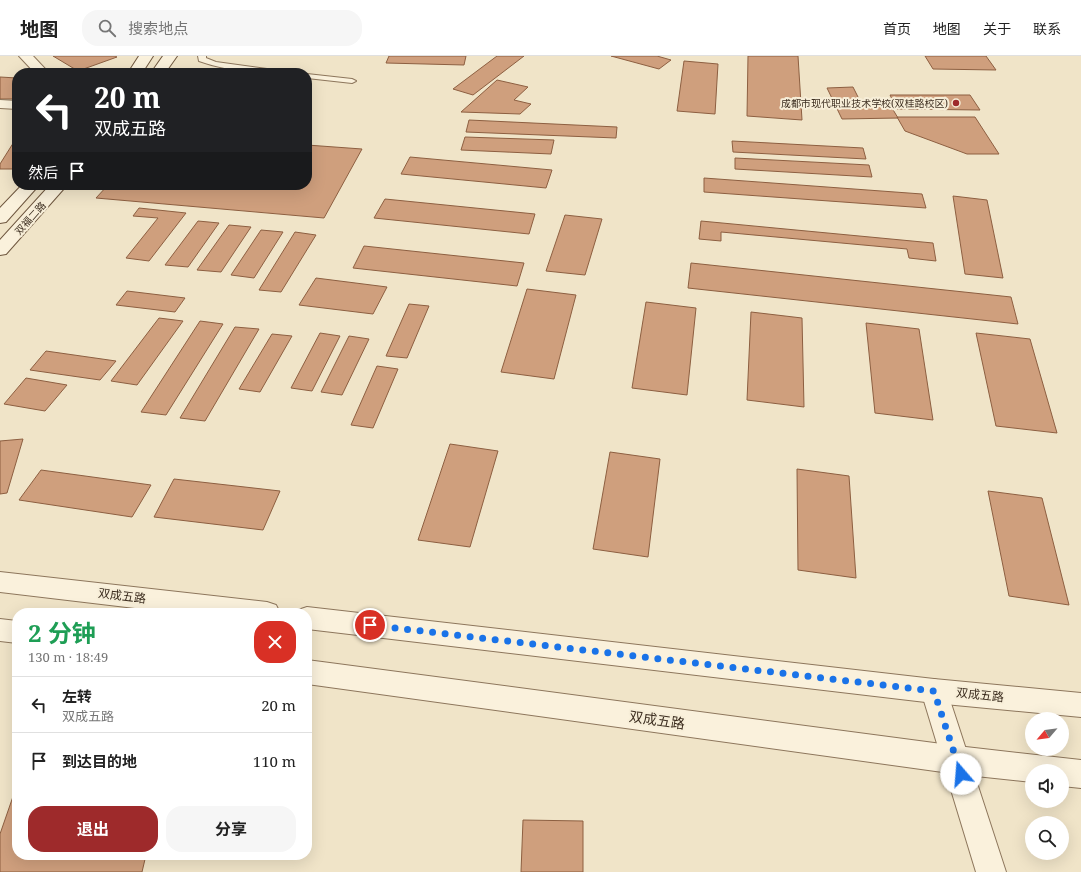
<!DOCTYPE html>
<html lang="zh">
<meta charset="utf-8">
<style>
:root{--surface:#fff;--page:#f6f6f6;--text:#222;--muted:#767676;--line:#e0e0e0;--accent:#9e2a2b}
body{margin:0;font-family:"Noto Serif","Noto Sans SC",serif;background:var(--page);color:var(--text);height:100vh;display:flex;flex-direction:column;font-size:15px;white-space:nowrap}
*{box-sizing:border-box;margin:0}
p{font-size:13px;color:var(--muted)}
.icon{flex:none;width:22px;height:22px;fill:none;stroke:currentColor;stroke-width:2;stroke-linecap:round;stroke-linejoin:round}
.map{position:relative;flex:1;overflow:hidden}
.sheet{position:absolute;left:12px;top:552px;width:300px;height:252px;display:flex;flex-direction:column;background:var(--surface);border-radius:16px;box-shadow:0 4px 16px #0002}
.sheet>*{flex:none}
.hud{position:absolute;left:12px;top:12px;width:300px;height:122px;border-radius:16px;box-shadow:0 4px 16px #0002;background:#202124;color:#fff;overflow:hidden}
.needle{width:26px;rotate:241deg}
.tools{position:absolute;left:1025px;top:656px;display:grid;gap:8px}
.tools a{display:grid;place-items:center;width:44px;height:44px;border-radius:50%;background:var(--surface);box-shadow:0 4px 16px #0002;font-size:20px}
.pin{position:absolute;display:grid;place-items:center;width:34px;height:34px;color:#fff;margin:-17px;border:2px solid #fff;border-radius:50%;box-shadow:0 1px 4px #0007}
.me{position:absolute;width:44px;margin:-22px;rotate:342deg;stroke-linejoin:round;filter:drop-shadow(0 0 3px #0008)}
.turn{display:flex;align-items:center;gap:14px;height:84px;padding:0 16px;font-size:18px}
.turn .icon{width:52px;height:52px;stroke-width:2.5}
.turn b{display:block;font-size:28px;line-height:34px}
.then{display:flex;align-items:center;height:38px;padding:0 16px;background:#0003;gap:8px;font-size:15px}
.round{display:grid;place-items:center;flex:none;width:42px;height:42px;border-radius:16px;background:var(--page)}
.overview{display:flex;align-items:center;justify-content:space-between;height:68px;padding:0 16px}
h1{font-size:24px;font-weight:700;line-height:30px;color:#1e9e55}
.action{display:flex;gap:8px;margin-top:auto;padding:8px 16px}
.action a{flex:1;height:46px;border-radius:16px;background:var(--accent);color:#fff;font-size:16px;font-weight:700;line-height:46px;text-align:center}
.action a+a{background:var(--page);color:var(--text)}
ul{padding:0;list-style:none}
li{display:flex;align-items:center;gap:12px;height:56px;padding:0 16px;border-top:1px solid var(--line)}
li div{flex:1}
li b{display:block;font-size:15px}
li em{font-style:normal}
header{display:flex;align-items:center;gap:24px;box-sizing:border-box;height:56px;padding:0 20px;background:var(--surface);border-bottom:1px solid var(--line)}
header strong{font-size:19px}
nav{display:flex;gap:22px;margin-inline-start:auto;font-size:14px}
.search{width:280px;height:36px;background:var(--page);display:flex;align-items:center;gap:10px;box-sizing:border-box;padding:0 14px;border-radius:16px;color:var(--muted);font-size:15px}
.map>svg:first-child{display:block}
.building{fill:#cf9f7d;stroke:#8d5f41}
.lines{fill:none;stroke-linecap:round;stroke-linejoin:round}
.service-casing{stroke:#8d765c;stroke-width:2}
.minor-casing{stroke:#8d765c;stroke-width:2}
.tertiary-casing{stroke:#8d765c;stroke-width:2}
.secondary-casing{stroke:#6f573f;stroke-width:2}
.service{fill:#faf1dc;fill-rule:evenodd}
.minor{fill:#faf1dc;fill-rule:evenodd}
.tertiary{fill:#faf1dc;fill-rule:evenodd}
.secondary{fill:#faf1dc;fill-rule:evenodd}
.route{stroke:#1a73e8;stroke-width:7;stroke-dasharray:0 12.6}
.poi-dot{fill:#9e2a2b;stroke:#f7eed8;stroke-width:1.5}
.labels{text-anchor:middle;stroke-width:4;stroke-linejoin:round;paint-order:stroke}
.far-poi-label{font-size:10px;fill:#3d2e20;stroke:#f7eed8;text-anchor:end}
.far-street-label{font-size:10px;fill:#3d2e20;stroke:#f7eed8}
.street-label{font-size:12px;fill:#3d2e20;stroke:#f7eed8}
.near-street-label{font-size:14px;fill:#3d2e20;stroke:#f7eed8}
</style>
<header>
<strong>地图</strong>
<div class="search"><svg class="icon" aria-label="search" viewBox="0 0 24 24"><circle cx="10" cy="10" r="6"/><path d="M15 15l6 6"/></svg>搜索地点</div>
<nav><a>首页</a><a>地图</a><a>关于</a><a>联系</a></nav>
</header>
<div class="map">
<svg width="1081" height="816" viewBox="0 0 1081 816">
<rect width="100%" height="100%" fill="#f0e4c8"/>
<path class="building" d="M53,0H115L117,1L78,15Z
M389,0H466L464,9L386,7Z
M497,0H524L473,39L453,33Z
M611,0H657L671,4L659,13Z
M748,0H798L802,64L747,60Z
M925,0H986L996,14L933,13Z
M684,5L718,8L715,58L677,55Z
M0,21L17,22V32L14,43H0Z
M497,24L528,31L514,44L531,48L520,58L461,56Z
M853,31L861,47H889L898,62L842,63L827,32Z
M890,39H970L980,54L897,53Z
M897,61H975L999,98H967L905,75Z
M469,64L617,71L616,82L466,76Z
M17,81V113H0V108Z
M465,81L554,84L551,98L461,94Z
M732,85L863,92L866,103L733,96Z
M307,89L362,93L324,162L96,142L108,129H307Z
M410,101L552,114L546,132L401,118Z
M735,102L869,109L872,121L735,113Z
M704,122L922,138L926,152L704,136Z
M953,140L987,144L1003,222L965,218Z
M385,143L535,158L529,178L374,162Z
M139,152L186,157L149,205L126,202L158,162L133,160Z
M565,159L602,163L585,219L546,215Z
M198,165L219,167L188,211L165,209Z
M701,165L933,187L936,205L909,202L907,193L721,176V185L699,183Z
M229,169L251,171L221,216L197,214Z
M261,174L283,176L254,222L231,219Z
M295,176L316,179L281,236L259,234Z
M364,190L524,207L517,230L353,212Z
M691,207L1011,241L1018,268L688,232Z
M316,222L387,231L373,258L299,249Z
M527,233L576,239L554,323L501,316Z
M127,235L185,242L175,256L116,249Z
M646,246L696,252L687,339L632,332Z
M409,248L429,250L407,302L386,300Z
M751,256L802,262L804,351L747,344Z
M159,262L183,265L137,329L111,325Z
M200,265L223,268L166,359L141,356Z
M866,267L919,273L933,364L875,357Z
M235,271L259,273L205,365L180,362Z
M320,277L340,280L312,335L291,332Z
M976,277L1030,283L1057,377L996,370Z
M272,278L292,280L260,336L239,333Z
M349,280L369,283L342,339L321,336Z
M46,295L116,305L100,324L30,314Z
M377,310L398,313L373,372L351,369Z
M26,322L67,329L45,355L4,348Z
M23,383L7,437L0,438V385Z
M450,388L498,395L470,491L418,484Z
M610,396L660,403L648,501L593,493Z
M797,413L849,420L856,522L798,514Z
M41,414L151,429L132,461L19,444Z
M174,423L280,435L263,474L154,461Z
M988,435L1042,442L1069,549L1009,540Z
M17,729V799H146L142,816H0V778Z
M523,764L583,765V816H521Z"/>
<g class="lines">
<g class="service-casing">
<path id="service" d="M198,0H206V2L216,6L282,15L286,17C257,17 226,15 199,5Z
M307,18L352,23L356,25L352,27L307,22Z"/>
</g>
<g class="minor-casing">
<path id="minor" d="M19,0H33L49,17H35Z
M0,44L17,45V53L0,52Z
M934,623L944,626L947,635L1006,816H976L921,635L924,626Z"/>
</g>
<g class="tertiary-casing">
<path id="tertiary" d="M0,516L267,546L276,549L280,557H177L0,536Z
M307,551L934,623L1081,637V661L934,647L307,573V557H297L298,554Z
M0,563L17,565V587L0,585Z
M307,604L957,690L1081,704V732L1062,730V715H1032V726L957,718L307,628Z"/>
</g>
<g class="secondary-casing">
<path id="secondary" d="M139,0H153L142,17H128Z
M163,0H177L165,17H151Z
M22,129H39L6,166L0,167V152Z
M50,129H67L6,198L0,199V184Z"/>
</g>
<use href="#service" class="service"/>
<use href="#minor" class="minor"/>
<use href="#tertiary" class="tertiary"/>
<use href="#secondary" class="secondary"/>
</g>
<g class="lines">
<path class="route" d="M370,569L934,635L961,718"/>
</g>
<circle class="poi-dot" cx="956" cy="47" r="4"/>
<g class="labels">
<g class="far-poi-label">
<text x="948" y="51">成都市现代职业技术学校(双桂路校区)</text>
</g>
<g class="far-street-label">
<text transform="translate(30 162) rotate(-48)" y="4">双福二路</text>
</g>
<g class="street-label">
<text transform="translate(122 540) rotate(7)" y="4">双成五路</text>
<text transform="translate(980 639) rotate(6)" y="4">双成五路</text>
</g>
<g class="near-street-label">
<text transform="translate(657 664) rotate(8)" y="5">双成五路</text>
</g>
</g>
</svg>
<div class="tools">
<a><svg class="needle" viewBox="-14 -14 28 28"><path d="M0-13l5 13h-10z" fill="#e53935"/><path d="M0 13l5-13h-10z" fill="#767676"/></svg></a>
<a><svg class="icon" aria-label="sound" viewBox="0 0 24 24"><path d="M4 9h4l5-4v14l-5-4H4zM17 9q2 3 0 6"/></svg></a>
<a><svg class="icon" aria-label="search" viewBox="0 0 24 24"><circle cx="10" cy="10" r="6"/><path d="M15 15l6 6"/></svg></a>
</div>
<div class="pin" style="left:370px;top:569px;background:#d93025"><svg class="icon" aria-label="arrive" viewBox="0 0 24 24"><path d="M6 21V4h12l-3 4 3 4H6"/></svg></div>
<svg class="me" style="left:961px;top:718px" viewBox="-20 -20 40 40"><circle r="19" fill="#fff"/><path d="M0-13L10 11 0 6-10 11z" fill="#1a73e8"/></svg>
<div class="hud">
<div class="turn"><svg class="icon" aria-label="left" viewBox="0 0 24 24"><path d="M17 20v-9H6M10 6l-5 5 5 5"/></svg><div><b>20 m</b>双成五路</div></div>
<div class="then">然后<svg class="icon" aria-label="arrive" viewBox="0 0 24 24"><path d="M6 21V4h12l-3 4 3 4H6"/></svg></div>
</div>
<section class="sheet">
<div class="overview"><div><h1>2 分钟</h1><p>130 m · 18:49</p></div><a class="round" style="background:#d93025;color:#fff"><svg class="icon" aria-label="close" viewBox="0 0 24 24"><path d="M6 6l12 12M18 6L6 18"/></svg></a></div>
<ul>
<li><svg class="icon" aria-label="left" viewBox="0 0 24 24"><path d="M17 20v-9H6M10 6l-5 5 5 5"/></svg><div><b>左转</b><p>双成五路</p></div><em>20 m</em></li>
<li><svg class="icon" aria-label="arrive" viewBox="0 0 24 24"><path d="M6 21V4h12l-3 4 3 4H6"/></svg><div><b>到达目的地</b></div><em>110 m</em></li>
</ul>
<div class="action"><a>退出</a><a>分享</a></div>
</section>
</div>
